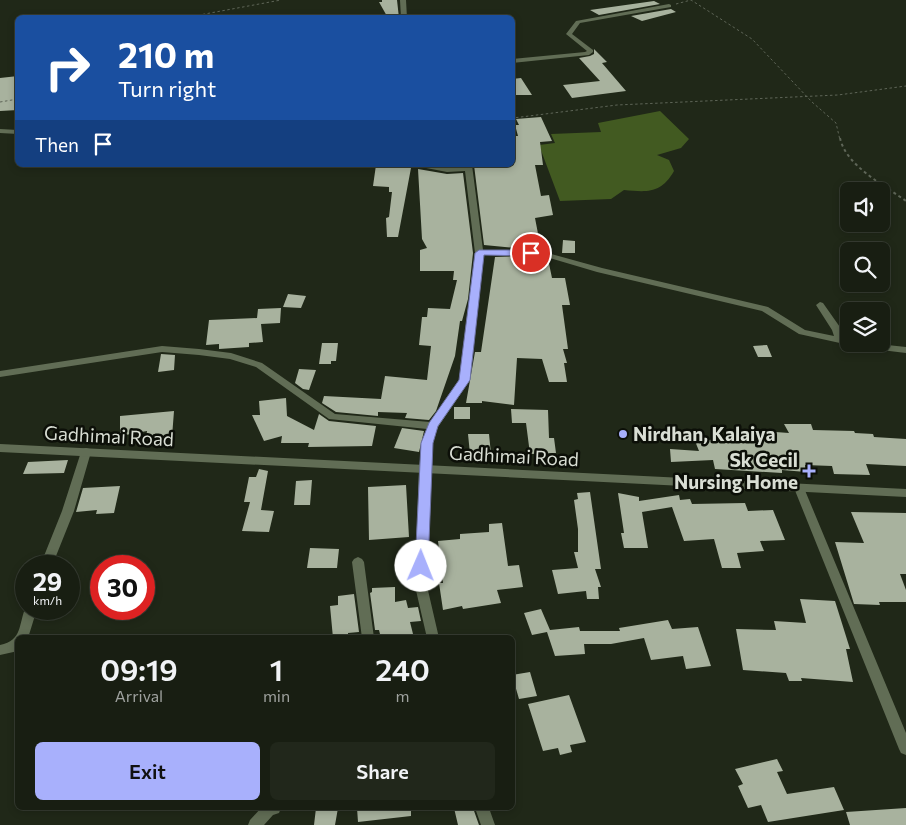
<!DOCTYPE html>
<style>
:root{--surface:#181e12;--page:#21271b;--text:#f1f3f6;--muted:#9fa29f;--line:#363c32;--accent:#a8b0fc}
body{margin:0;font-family:Commissioner,sans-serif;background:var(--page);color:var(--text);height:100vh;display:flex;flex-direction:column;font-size:19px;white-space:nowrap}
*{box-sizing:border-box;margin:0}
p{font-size:16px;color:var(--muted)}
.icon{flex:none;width:28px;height:28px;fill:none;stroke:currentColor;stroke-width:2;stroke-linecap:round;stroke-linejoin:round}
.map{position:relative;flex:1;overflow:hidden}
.side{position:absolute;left:15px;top:635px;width:500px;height:175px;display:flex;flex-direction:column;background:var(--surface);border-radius:8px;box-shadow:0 2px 8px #0003,0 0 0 1px var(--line)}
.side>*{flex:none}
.banner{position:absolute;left:15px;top:15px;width:500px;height:152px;border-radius:8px;box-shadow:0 2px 8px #0003,0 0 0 1px var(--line);background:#1a4fa0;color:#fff;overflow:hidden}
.buttons{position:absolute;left:840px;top:182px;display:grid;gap:10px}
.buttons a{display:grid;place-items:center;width:50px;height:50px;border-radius:8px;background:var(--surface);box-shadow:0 2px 8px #0003,0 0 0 1px var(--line);font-size:25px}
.speed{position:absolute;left:15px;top:555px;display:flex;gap:10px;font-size:25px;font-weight:700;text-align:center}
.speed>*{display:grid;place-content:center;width:65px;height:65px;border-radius:50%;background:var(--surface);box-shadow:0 2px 8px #0003,0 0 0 1px var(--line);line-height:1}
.speed small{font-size:12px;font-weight:400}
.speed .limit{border:8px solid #d22;background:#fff;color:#111}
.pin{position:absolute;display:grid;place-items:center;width:42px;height:42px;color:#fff;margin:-21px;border:2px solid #fff;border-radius:50%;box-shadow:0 1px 5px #0007}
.me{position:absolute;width:55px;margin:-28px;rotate:1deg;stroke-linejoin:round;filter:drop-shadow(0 0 4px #0008)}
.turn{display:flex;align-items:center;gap:18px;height:105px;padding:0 20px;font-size:22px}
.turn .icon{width:65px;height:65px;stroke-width:2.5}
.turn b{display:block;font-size:35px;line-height:42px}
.then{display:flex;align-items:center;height:48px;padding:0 20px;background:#0003;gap:10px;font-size:19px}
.eta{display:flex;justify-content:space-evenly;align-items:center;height:85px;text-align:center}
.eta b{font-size:30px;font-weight:600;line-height:35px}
.primary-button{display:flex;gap:10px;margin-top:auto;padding:10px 20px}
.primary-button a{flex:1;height:58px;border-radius:8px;background:var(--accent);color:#111;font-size:20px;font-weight:600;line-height:58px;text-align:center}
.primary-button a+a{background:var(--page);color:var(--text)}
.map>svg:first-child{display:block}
.forest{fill:#425a21}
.building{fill:#a8b29e}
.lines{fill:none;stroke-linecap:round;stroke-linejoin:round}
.path-far1{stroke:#5e6557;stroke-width:1;stroke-dasharray:2.5 2.5;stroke-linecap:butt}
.path{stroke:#5e6557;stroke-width:2;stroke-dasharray:3 3;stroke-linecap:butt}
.minor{fill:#616d55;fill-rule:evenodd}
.tertiary{fill:#616d55;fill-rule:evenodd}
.route{fill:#a8b0fc;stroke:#6d72a4}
.poi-dot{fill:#a8b0fc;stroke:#0c0f08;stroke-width:2}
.labels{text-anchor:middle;stroke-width:5;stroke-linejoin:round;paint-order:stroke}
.poi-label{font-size:19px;font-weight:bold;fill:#d9ded4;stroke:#0c0f08;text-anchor:start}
.street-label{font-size:19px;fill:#d9ded4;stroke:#0c0f08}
</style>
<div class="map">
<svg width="906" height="825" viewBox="0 0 906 825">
<rect width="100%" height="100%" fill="#202818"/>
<path class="forest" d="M660,111L689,139L681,148L657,155L669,160L674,171C661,194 647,192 624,190L611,199L560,201L539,145L555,143L551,134L601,132L598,123Z"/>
<path class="building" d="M382,0H397L399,18H388L379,2H382Z
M654,1L660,4L599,15L590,10Z
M671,9L676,12L642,21L631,16Z
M594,49L607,62L602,63L626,91L572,98L563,85L600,81L579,58L590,56L594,54Z
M18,76V110L0,111V78Z
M521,78L532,95H513L512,79Z
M541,117L552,141L540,142L543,165H535L541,196L549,195L553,215L535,218L540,244H545L546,251L484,245L474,165H514L512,136H518L515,125H519L516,119Z
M376,165H408L409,168H411L398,237H387L386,218L389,217L392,192H389V187L373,186Z
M418,169L447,174L463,173L473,253L468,299L462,321H460L455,356L436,411L429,420L405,418L407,413L378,412V416L336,412L322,403L324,396L381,399L385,376L427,380L431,346L419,345L422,317H427L428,308L450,309L457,280H453L454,271H420V250L427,248L422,239Z
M563,240L575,241V253H562Z
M519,256L548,259L552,278H565L570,305H562L568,349H563L567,363H564L567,382H549L542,359L517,358L514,405L482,401V403H466L475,352H481L495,257Z
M288,294L306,296L301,308L283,307Z
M281,308L280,323L261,324L263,342L249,343V347L219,349V344L206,345L209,320L257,318L258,309Z
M322,343H338L336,361H331V364H319Z
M767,345L772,357H758L753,346Z
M161,354L175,355L174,370L158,372Z
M299,369L316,370L309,390L303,389L295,383Z
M286,398L287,416L314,430L319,414L329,421L376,426L372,446L308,447L309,443H281L282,436L264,441L252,415H260L259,401Z
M454,407H470V419H454Z
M511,409L548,410L549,438H554L556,453L530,454L526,423H512Z
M174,411L172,437L146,439L147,431L120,436V416Z
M784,424H811L813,430L854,431L855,433L873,434L874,437L906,439V466L866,464L870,475L834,474L832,466L805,465L806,472L782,470V473L715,469L713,460L671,462L670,449L699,451L695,441L734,438V436L762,437L761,431L789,433Z
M402,428L424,431L419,452L394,448Z
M468,434H489L491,454H470Z
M68,460L64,473L23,474L28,462Z
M259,469L268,471L261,510L274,511L269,532L242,531L250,502H244L249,477H256Z
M312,480L310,505H294L296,481Z
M406,485L409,537L369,540L368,487Z
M120,486L114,513L96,514L97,510L76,512L83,488Z
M590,492L601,569H595L601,587H598L599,599H587L586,591L558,594L552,570L578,568L574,552H578V529L574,500L578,499L577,493Z
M618,493L639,497V501L679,495L680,500L690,499L692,504L745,503L748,511L773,510L785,540L760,541L764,551L737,553L741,568H722L714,539L684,541L672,507L642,512L648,548H624L621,533H624Z
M851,512L906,513V574H900L906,590V602H879L880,605L854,604L835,542L864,543Z
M502,523L508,566L519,565L523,587L497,590L501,603L463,609L462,606L443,610L439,583H443L438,541L460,539V534L489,532V524Z
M310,548L339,549L337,568H307Z
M395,587V602L406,600L408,608L418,607L421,621L410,622L414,638H381L379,630H375L370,593L372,592V588Z
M354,594L359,632L348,633V638H333L330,606L338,605V596Z
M800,599L835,601L850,649H846L853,682L801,678L802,681H789L786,673L743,670L736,629L776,630L774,621L806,623Z
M541,609L550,630L579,627L580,631H620L619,628L668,620L672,629L698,627L711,666L686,669L683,656L651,660L644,638L611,644H584L585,654L555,656L547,632L532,635L524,613Z
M530,672L537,696L519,699L512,675Z
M569,695L586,742L570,745L572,752L560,755L558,748L543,751L528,704Z
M777,759L783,771L777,772L787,794L834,787L844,810L768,822L761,805L748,808L738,786L743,784L735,769Z
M316,808H338L335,825H314Z
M357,808H411V816L358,822Z
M454,808H473L479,825H458Z
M906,808V825H850L846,812Z"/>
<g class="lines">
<path class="path-far1" d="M676,4L691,0L752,39L812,102L836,123L840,140
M183,18L281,0
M0,102L18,99
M512,135L513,118L617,105L838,95L906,86"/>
<path class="path" d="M840,138C846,166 884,185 906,201"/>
<path class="minor" d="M400,0H406L407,18H401Z
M669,4L671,5V7L580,23L572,34L593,50V52L589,55L512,63V59L585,52L587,51L566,34L576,21Z
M0,129L18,130V134L0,133Z
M417,165H432L447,168L472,165L483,250H519L544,252L602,268L768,307L805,330L834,336L832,330L816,305L820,302L823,303L842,330L843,338L849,339V344H878L906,347V353L856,347L852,344L849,345L799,334L762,311L597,272L543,256L519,254L483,255L470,380L438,427L432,443L429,468L427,586L439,638H427L415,586L419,468L422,443L427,429L329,419L256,367L230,359L199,355L162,352L0,377V371L162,346L199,349L231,353L262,363L335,414L430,422L460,380L475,253L465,171L447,172L421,167Z
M86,448L90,449L91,452L74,511L52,566H40L62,511L81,452L82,449Z
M799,484L803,485L804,488L906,733V755L901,753L899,749L794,488L795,485Z
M358,557L362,559L364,562L374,638H362L352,562L354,559Z
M26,606V609H37L28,638H18V651L0,655V645C23,640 18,625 26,606Z
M261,808H281L279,813L273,815L264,825H248L250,820Z
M475,808H489L495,825H481Z"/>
<path class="tertiary" d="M0,444L906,489V497L0,452Z"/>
</g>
<path class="route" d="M479,250H531L536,253L531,256L484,255L470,380L438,426L433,443L428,566L421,571L415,566L421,443L429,423L459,380L475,253Z"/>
<g class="poi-dot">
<circle cx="623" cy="434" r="5"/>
<path d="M806.5 463.5h5v5h5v5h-5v5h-5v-5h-5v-5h5z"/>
</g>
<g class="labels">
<g class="poi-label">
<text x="633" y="441">Nirdhan, Kalaiya</text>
<text x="798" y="467" text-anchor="end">Sk Cecil<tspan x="798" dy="22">Nursing Home</tspan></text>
</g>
<g class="street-label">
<text transform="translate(109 436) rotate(3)" y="7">Gadhimai Road</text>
<text transform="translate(514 456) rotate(3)" y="7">Gadhimai Road</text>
</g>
</g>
</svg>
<div class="buttons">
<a><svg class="icon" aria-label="sound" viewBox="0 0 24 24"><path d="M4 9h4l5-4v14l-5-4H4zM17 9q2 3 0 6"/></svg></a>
<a><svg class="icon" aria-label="search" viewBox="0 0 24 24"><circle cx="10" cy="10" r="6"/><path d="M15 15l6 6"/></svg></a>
<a><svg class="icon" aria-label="layers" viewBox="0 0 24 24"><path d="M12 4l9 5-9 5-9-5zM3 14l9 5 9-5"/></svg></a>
</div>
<div class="speed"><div>29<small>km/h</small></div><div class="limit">30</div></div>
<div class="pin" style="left:531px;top:253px;background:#d93025"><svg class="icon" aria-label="arrive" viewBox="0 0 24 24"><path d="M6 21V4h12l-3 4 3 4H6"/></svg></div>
<svg class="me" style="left:421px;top:566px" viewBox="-20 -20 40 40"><circle r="19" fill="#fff"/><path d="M0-13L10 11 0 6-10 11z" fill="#a8b0fc"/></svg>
<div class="banner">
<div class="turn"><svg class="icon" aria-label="right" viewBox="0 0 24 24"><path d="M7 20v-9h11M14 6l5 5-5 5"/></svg><div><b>210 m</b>Turn right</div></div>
<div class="then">Then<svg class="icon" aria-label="arrive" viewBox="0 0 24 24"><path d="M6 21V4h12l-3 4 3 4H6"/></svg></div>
</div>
<section class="side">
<div class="eta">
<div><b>09:19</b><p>Arrival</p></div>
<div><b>1</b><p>min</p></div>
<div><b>240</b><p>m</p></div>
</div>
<div class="primary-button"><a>Exit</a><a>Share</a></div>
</section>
</div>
